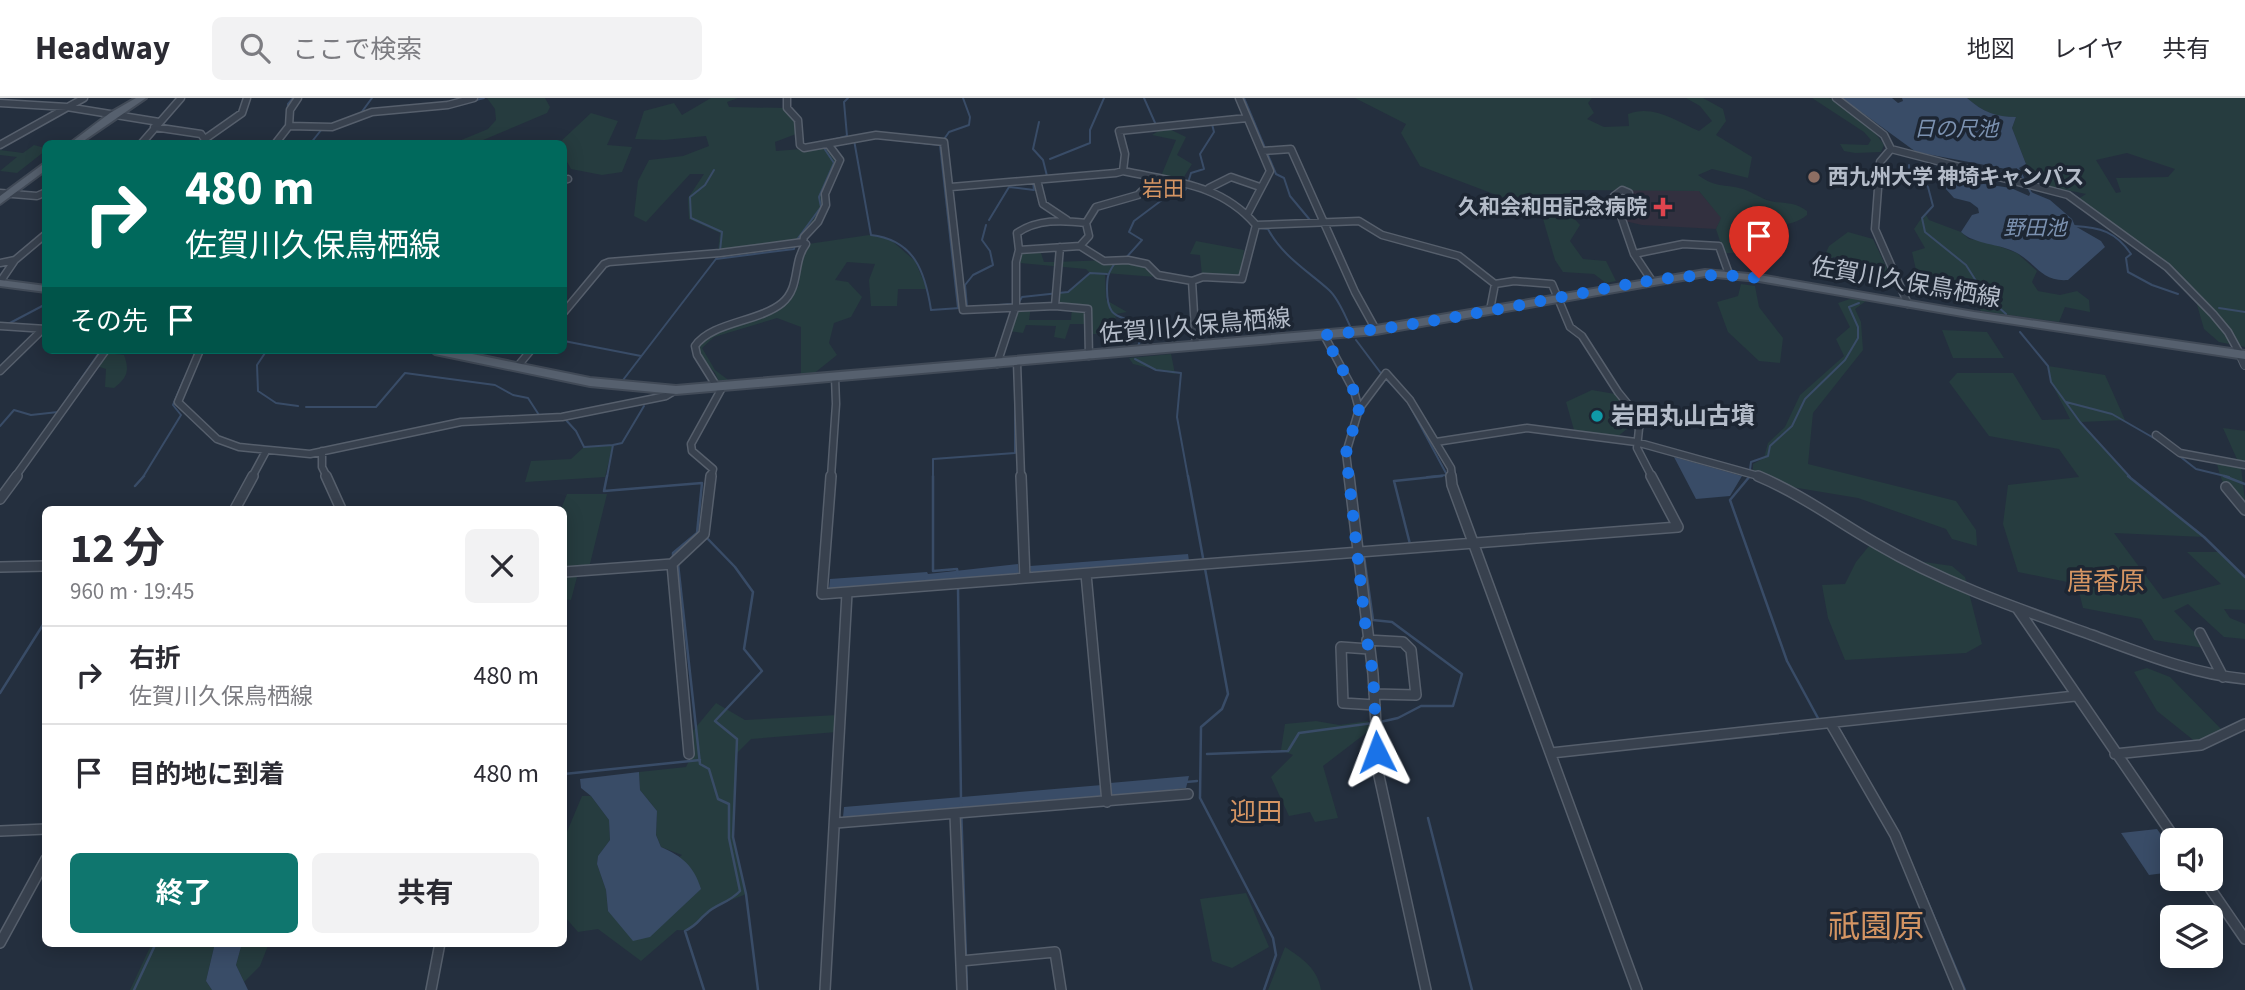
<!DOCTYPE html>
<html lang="ja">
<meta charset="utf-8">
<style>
:root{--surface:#fff;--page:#f2f2f3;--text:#2b2b33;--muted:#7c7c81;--line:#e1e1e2;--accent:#0f766e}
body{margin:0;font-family:"Source Sans 3","Noto Sans JP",sans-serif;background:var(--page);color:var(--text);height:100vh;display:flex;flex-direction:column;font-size:26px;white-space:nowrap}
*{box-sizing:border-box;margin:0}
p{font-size:23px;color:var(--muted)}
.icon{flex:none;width:38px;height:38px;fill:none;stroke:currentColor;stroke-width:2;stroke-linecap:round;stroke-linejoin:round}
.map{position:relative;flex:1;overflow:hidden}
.side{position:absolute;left:42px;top:408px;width:525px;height:441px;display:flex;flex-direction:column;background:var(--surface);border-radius:10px;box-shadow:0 4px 18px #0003}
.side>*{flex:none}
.hud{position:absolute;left:42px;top:42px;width:525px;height:214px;border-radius:10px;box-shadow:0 4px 18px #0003;background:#00695c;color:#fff;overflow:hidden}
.controls{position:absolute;left:2160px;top:730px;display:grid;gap:14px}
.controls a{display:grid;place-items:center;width:63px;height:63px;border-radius:10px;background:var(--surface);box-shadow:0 4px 18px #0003;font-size:35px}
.pin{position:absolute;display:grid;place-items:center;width:60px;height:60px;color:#fff;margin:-72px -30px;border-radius:50% 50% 50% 0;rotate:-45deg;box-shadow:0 0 7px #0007}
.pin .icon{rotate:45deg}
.me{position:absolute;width:77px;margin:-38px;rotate:357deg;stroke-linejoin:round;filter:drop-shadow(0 0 5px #0008)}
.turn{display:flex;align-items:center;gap:24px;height:147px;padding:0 28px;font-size:32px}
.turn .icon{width:91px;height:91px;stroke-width:2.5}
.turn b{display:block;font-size:49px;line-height:60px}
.then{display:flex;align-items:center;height:66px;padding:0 28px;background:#0003;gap:14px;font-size:26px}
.round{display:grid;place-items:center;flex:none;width:74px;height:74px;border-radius:10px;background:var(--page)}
.headline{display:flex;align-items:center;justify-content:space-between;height:119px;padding:0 28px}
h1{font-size:42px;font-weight:700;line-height:52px}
.primary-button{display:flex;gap:14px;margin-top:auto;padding:14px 28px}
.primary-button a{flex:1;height:80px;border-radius:10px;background:var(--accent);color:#fff;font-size:28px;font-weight:700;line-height:80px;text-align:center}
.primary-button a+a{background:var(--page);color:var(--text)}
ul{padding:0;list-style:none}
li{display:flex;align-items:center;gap:21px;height:98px;padding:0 28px;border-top:2px solid var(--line)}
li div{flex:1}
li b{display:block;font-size:26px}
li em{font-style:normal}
header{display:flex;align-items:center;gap:42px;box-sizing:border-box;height:98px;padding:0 35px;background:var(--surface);border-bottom:2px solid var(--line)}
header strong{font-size:33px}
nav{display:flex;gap:38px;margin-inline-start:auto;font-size:24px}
.search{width:490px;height:63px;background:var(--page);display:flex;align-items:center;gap:18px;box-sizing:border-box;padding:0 24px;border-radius:10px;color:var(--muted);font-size:26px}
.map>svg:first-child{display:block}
.medical{fill:#32303f}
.green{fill:#263c3f;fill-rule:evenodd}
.water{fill:#394c67}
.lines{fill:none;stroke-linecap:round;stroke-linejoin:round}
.stream-far1{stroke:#394c67;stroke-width:2}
.stream{stroke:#394c67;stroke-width:2.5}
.minor-far1-casing{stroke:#565f6c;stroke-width:9}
.minor-casing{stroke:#565f6c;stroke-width:12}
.tertiary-casing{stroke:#565f6c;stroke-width:10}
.primary-casing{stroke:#414a57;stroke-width:4}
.minor-far1{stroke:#38414e;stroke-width:6}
.minor{stroke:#38414e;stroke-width:9}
.tertiary{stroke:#38414e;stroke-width:8}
.primary{fill:#56606e;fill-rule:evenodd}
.route{stroke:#1a73e8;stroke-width:12;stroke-dasharray:0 21.6}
.education-dot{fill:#8d6e63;stroke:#1d2633;stroke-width:2.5}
.health-dot{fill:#e0444e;stroke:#1d2633;stroke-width:2.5}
.culture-dot{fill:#0f9aa8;stroke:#1d2633;stroke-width:2.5}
.labels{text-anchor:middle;stroke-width:7;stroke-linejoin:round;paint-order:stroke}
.far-water-label{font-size:21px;font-style:italic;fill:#7c92b1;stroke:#1d2633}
.far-poi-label{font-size:21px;font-weight:bold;fill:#b4bcc9;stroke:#1d2633;text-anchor:start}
.far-neighbourhood-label{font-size:21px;fill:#d59563;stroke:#1d2633}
.street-label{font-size:24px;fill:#b4bcc9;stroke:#1d2633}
.poi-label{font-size:24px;font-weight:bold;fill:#b4bcc9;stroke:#1d2633;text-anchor:start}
.neighbourhood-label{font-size:26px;fill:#d59563;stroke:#1d2633}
.near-neighbourhood-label{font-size:32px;fill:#d59563;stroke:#1d2633}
</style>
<header>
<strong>Headway</strong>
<div class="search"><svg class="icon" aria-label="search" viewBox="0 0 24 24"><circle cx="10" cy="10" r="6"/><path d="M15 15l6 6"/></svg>ここで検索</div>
<nav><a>地図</a><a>レイヤ</a><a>共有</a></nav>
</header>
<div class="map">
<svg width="2245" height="892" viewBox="0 0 2245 892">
<rect width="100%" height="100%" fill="#242f3e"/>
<path class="medical" d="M1618,91L1699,93L1722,120L1716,131L1642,127L1616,121L1611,98Z"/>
<path class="green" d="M487,0H545L550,9L547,15L476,45H454L488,31L496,22L495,11Z
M711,0H738L727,4L729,9L785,10L797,22L796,36L775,44L776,53L827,49L839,63L817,123L799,142L718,153L720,135L689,121L688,100L704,76H690L646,124L634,118L638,83L649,62L683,58L709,48L706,38L664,42L635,41L644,13L674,5L682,17Z
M1355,0H1592L1588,5L1594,15L1587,21L1604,29L1629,28L1628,16C1653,6 1676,23 1699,33L1712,23L1700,8L1686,0H1703L1723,11L1726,23L1716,37L1752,59L1748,80L1712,71L1698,77C1714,89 1721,86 1739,90C1750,92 1759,100 1770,103C1784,106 1794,103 1807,113V117C1786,134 1761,124 1737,120L1732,124L1740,139L1731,144L1734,155H1724L1716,131L1721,120L1699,93L1571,92L1564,109L1580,127L1570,143L1583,161L1606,163L1616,183L1606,185L1594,176L1563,174L1555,162L1541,114L1420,68L1401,35L1406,26Z
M1812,0C1817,0 1824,0 1829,0C1844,4 1877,34 1884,47L1881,54L1855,55L1844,53L1840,46L1868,47L1871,42L1864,34Z
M1967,0H2245V249L2219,244L2204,231L2193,193L2163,163L2078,101L2086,96L2047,88L2024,74L2026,66L2012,30L2016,19C1995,19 1983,14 1967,0ZM2127,55L2175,71L2168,79L2116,80L2121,94L2116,95L2096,62Z
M591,15L618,23L607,47L632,49L622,74L602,77L571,71L564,58V46L559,45Z
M1165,29L1186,39L1177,57L1192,66L1182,82L1161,78L1176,42L1152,37Z
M34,47L45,50V53L17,75L0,73L17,59L0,57V52L23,55Z
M1925,115L1929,122L1961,134L1969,141L1985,143L2017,155L2037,173L2032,184L2038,193L2060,197L2077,193L2089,202L2090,214L2065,209L2059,224L1981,213L1966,197L1931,190L1918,181L1912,154L1925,150L1914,131Z
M1848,134L1873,141L1892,181L1870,175L1864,166L1833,159L1831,174L1818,172L1829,148Z
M869,137L891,142L915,163L927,191H898L897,208H871L869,182L875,166L847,164L835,182L848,184L862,199L851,219L834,225L829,245L837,257L812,277L801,278V229L777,220L714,239L702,250L715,272L731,284H719L715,275L698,257L700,243C730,222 772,225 796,192C803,183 796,175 798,165C798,159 805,151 808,146Z
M1196,143L1244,152L1240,180L1202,177L1200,157L1190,156Z
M1040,152L1044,164C1070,165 1123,158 1144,168C1149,170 1153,175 1156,179L1105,175L1106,202L1127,214L1116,216L1114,236H1090L1089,226H1070L1065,241L1054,239L1056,228L1026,227L1023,235L1009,233L1017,209H1031L1029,222H1071L1072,209L1055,208V196L1068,194L1090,175L1086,171L1020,165L1021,155Z
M1741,186L1755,188L1759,209L1783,240L1780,265L1759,263L1728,234L1717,204L1738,198Z
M1853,200L1866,203L1855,211L1861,224L1863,252L1813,315L1808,366L1956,403L1976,432L1977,448L1952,441L1946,431L1858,400L1792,389L1753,372V366L1764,360L1768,345L1785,329L1800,297L1844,258L1836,241L1850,229L1838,205Z
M1942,232L1987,234L2004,260H1953Z
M107,255L124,257C130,273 127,280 114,290L105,289L106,271L97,268Z
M1171,256L1175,276L1133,266L1129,260Z
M2048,268L2105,277L2125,322L2081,324L2134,384L2204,439L2114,435L2163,501L2221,486L2187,454H2220L2245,479V512L2224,511L2230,520L2245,526V541L2224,539L2188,506L2174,513L2197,537L2204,550L2154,542L2141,521L2083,510L2077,486L2018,474L2003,426L2008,387L2079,379L2059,351L1989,338L1949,284L1957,275H2013L2042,322L2070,321L2051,284Z
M1592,292L1615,296L1638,322L1617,339L1574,332L1566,304Z
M2223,330L2245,333V369H2241L2245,403C2226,395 2222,386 2217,366L2240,368Z
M613,347L605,379L525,384L531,363L571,361L584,349Z
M567,396H607L589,470L577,479L571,502L564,501L561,411Z
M1869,448L1896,460L1952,468L1965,479L1982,546L1966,555L1845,562L1828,520L1822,487L1845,486L1856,464Z
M2147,570L2170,579L2223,633L2197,645L2157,613L2134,574Z
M716,605L745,622L838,617L837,634L751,641L737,655L733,739L746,796C734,801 720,806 709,813C697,821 695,834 677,832L641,863L598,831L578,834L564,818V741L582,698H591L609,722L610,742L598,758L597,766L606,792L608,813L682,757L661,749L656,737L657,713L640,692L639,674L686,669L693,655L692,634Z
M1316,623L1339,627L1368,623L1370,632L1323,668L1338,720L1315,724L1310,714L1289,718L1271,679L1293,657L1281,652L1285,626Z
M1246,795L1269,849L1232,870L1212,863L1200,801Z
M152,845H215L206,883L212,892H130Z
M242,845H269L260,868L244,884L236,867Z
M1285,849C1302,860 1318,871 1321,892H1268Z"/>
<path class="water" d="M1842,0H1892L1898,5L1903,3L1902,0H1967C1983,14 1996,19 2016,19L2012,30L2026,66L2019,70L2006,71L1916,54Z
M1951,81L2011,90L2029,98L2031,94L2050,102L2072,121L2075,128L2101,143L2105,149L2068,182C2041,184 2037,166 2017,155C1999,145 1975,147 1961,134L1972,117L1979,115L1978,110L1970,104L1954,100L1944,89Z
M1674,359L1742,378L1730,398L1696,401Z
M1188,456L1189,463L1031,475L1030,468Z
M1018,466L1019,476L829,491L830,481L927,474L928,476Z
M639,674L640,692L657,713L656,737L661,749C682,758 694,768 701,791L650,839L633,843L608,813L606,792L597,766L598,758L610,742L609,722L591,698L581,690L580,681Z
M1189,678L1186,690L1111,699L1110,685Z
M1102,687L1103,698L843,719L844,709Z
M2157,731L2172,752V774L2149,777L2121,735Z
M215,845H242L236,867L248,892H212L206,883Z"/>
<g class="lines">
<path class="stream-far1" d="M1144,0L1156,27
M1244,0L1276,76L1284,80L1290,98L1310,122
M444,10L484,0
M361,15L372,0
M1039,24L1033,51L1043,62L1047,78
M836,41L847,38L844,4L848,0
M854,42L871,137C914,142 925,173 931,212L960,210
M895,42L940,47
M272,46L286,28L288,6L293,0
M310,46L322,31
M1050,61L1090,45V32L1104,0
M1909,67V72L1928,89L1933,108L1922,120L1925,134L1966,167L1985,197L2006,216
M2018,70L2031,95
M714,72L705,87L690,99L691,120L722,134L720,153
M989,122L1009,89L1034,92L1033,84
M1283,123H1297
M2074,128C2100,129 2116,134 2131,156L2126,160L2128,174L2152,187L2178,196
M1259,130L1268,131C1282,158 1308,173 1329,192C1339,201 1345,218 1351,230
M796,143L821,109L819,99L834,65L824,50
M716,161L794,151L795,147
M1124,162L1142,142L1129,134L1134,123L1162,102L1179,97L1186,91L1191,75L1204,71L1200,56L1214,34L1212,26
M1115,165C1108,175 1107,179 1107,191C1107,231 1129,211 1144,234L1138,248
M7,178L15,167
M1019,204L1022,199L1068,194L1090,175L1107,176
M985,208L1012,206L1013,210
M967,209L965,187L973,177L993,167L990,153L982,142L986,127
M958,210L940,47L949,34L969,27L970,19L963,0
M2219,210L2245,214
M8,226L46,206
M2020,234L2048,268L2051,284L2080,324L2130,379
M1356,242L1383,278L1402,297
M564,243L641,258
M267,252L257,267L258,293L276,305L298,308
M1135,261L1156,272L1181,275L1177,319L1188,379
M623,282L719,157
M2066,304L2112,316L2159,343
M1410,308L1447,377L1427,379
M306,309H376L405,275L495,287L513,297L528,300L539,317L561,316
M565,321L576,333L584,349L613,347
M0,328L14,312L31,317L58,314L101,252
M2173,353L2196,371L2229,379
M143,379L181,317L173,307L184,281
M607,379L613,347L622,345L644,308
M933,379V361L1015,355V281
M1749,379L1751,364L1768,358L1770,348L1792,328L1805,301L1845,262L1858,240V229L1849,209L1859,205"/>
<path class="stream" d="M607,378L604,393L702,385L697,435L673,455V461
M933,378V473L957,471L958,476
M1188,378L1228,596L1222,611L1201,629L1200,700L1273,840L1276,857L1264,892
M1750,378L1730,402L1787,563L1819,622
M2128,378L2204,439L2245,479
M2224,378L2245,386
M135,388L144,378
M706,439L735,469L753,494L744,551L762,573L715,623L737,641L733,739L746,796L758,892
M1410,446L1394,383L1442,378
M1364,458L1373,522L1392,524L1462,576L1453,608H1421L1398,620L1380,624
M678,466L700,666L709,671L718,701L729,706V740L740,793C729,805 716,806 707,815C696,824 700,825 685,833L704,892
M958,489L961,700
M0,595L46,522
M1837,628L1846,643
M1207,656L1288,653L1299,635L1373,625
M564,676L700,662
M1186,684L1197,683
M961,706L967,892
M1428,720L1472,892
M1898,734L1965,892
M134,892L156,845"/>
<g class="minor-far1-casing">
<path id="minor-far1" d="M787,0V10L798,22L800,47L804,50L876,37L944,44L963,212L1055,208
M1239,0L1270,73L1248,115
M1836,0L1884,37L1891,51L2068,97L2167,169L2213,216L2228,234L2240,256
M0,5L67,9L159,24
M289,28L332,29L372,14L448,7L474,0
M154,29L201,36L206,43
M205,41L242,15L247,0
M141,46L181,0
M275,46L289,28L290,12L298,0
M0,47L84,0
M1891,51L1880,64L1875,131L1908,206
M1263,53L1291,51L1355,194L1376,232
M1123,73C1174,84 1220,85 1256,127L1242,181L1203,179L1192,183L1196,248
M564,82L568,81
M1037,82L1043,106L1067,122
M951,89L1116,75L1123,73L1125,56L1119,33L1247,20
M1209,90L1231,79L1260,89
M0,95L37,98L46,94
M1629,95L1622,92L1614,98L1634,156L1652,183
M1256,127L1359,123L1382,137L1459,158L1495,186L1514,183L1552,186L1570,229L1582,238L1618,294L1640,321L1637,350L1652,379
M1080,148L1104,163L1128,162L1147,166L1158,177L1192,183
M1060,149L1055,208L1088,211L1089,258
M1019,152L1017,135C1037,121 1062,122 1086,125
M1634,156L1683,146L1719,148L1729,176
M0,165L15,162
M0,184L15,162L46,136
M1490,212L1495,186
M564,214L604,166L609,164L720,155L803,144
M0,228L46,231
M1324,237L1354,293L1359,311L1346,355L1349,379
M200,252L178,304L217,341L239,349L310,356L461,324L562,319L666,298L676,292
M1017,264L1021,379
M997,266L1016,208V164L1019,152L1080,148L1089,138L1086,125L1096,109L1138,97L1154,81
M517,269L531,252
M0,273L43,231
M717,289L697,257L695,248C711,224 759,224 782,205C801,189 792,165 806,146L803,144L804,139L818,124L826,107L825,96L840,62L828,46
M1359,311L1386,275L1410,302L1451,370L1452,379
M2156,337L2180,355L2245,367
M1436,344L1527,330L1636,344L1762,379
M322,353V369L327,379
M15,379L106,252
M252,379L266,353
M711,379L713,371L692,353L691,346L723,288
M831,379L836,306L835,279"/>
</g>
<g class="minor-casing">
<path id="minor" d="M326,378L341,411
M831,378L822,496L1678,429L1651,378
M1021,378L1025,480
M1349,378L1373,576L1379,678L1426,892
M1451,378L1452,387L1637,892
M1758,378C1801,396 1837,423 1877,446C1945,486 2019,511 2092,537C2141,555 2193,576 2245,581
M2226,389L2245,412
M0,401L17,378
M235,411L253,378
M672,466L689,656
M0,469L46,468
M564,474L672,466L704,436L711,378
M1086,476L1107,704
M2017,510L2176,742
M2200,535L2223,579
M1367,542L1403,544L1411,552L1416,597L1374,596
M1369,551L1341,549L1343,605L1375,607
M1831,626L1895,737L1959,892
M1551,655L2075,598
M2115,656L2201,647L2245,626
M955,716L962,892
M836,725L1188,696
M0,733L46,731
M2203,780L2245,841
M0,845L46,761
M961,863L1055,854L1061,892
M431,892L440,845
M825,892L847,495"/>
</g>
<g class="tertiary-casing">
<path id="tertiary" d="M2240,256L2245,267"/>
</g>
<g class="primary-casing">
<path id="primary" d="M136,0H146L79,46H69L110,15Z
M46,64V72L0,106V98Z
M1705,172L1759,177L1974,214L2245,253V261L1974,220L1759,183L1705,178L1376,236L676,296L590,288L435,256L430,252H453L590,280L676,288L1376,228Z
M0,182L46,188V194L0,188Z"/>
</g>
<use href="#minor-far1" class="minor-far1"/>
<use href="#minor" class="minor"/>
<use href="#tertiary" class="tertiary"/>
<use href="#primary" class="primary"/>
</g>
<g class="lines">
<path class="route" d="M1377,654L1373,576L1367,542L1346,355L1359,311L1354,293L1324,237C1404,230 1483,214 1562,199C1631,186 1688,171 1759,180"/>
</g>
<circle class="education-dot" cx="1814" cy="79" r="7"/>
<path class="health-dot" d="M1659.5 98.5h7v7h7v7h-7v7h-7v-7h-7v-7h7z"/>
<circle class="culture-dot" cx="1597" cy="318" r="7"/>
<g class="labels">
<g class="far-water-label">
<text x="1956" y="38">日の尺池</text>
<text x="2035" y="137">野田池</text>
</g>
<g class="far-poi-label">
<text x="1828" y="86">西九州大学 神埼キャンパス</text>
<text x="1647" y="116" text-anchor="end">久和会和田記念病院</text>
</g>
<g class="far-neighbourhood-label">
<text x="1163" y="98">岩田</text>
</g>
<g class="street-label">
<text transform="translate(1906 184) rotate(10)" y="8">佐賀川久保鳥栖線</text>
<text transform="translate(1195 228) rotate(-5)" y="8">佐賀川久保鳥栖線</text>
</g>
<g class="poi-label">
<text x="1611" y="326">岩田丸山古墳</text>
</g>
<g class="neighbourhood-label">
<text x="2106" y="492">唐香原</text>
<text x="1256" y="723">迎田</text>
</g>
<g class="near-neighbourhood-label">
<text x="1876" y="839">祇園原</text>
</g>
</g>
</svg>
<div class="controls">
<a><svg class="icon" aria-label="sound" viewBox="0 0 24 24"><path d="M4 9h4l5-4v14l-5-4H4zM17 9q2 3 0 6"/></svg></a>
<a><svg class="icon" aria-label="layers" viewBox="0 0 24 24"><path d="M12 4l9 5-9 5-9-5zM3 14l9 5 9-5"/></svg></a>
</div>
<div class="pin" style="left:1759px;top:180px;background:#d93025"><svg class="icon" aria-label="arrive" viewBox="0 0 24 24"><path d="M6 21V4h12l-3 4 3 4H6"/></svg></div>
<svg class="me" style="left:1377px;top:654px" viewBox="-20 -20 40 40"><path d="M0-17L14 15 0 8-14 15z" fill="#1a73e8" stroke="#fff" stroke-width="4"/></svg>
<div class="hud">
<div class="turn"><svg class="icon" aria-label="right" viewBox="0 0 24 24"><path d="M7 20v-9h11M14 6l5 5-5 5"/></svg><div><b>480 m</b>佐賀川久保鳥栖線</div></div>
<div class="then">その先<svg class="icon" aria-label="arrive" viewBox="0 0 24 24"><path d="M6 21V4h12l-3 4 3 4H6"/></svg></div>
</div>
<section class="side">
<div class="headline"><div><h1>12 分</h1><p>960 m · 19:45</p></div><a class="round"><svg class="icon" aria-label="close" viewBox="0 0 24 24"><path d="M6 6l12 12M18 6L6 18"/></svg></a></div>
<ul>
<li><svg class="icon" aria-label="right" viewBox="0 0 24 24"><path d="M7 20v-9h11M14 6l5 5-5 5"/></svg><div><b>右折</b><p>佐賀川久保鳥栖線</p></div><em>480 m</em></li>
<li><svg class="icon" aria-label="arrive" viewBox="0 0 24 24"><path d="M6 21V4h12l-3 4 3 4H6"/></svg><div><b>目的地に到着</b></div><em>480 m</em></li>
</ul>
<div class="primary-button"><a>終了</a><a>共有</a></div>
</section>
</div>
